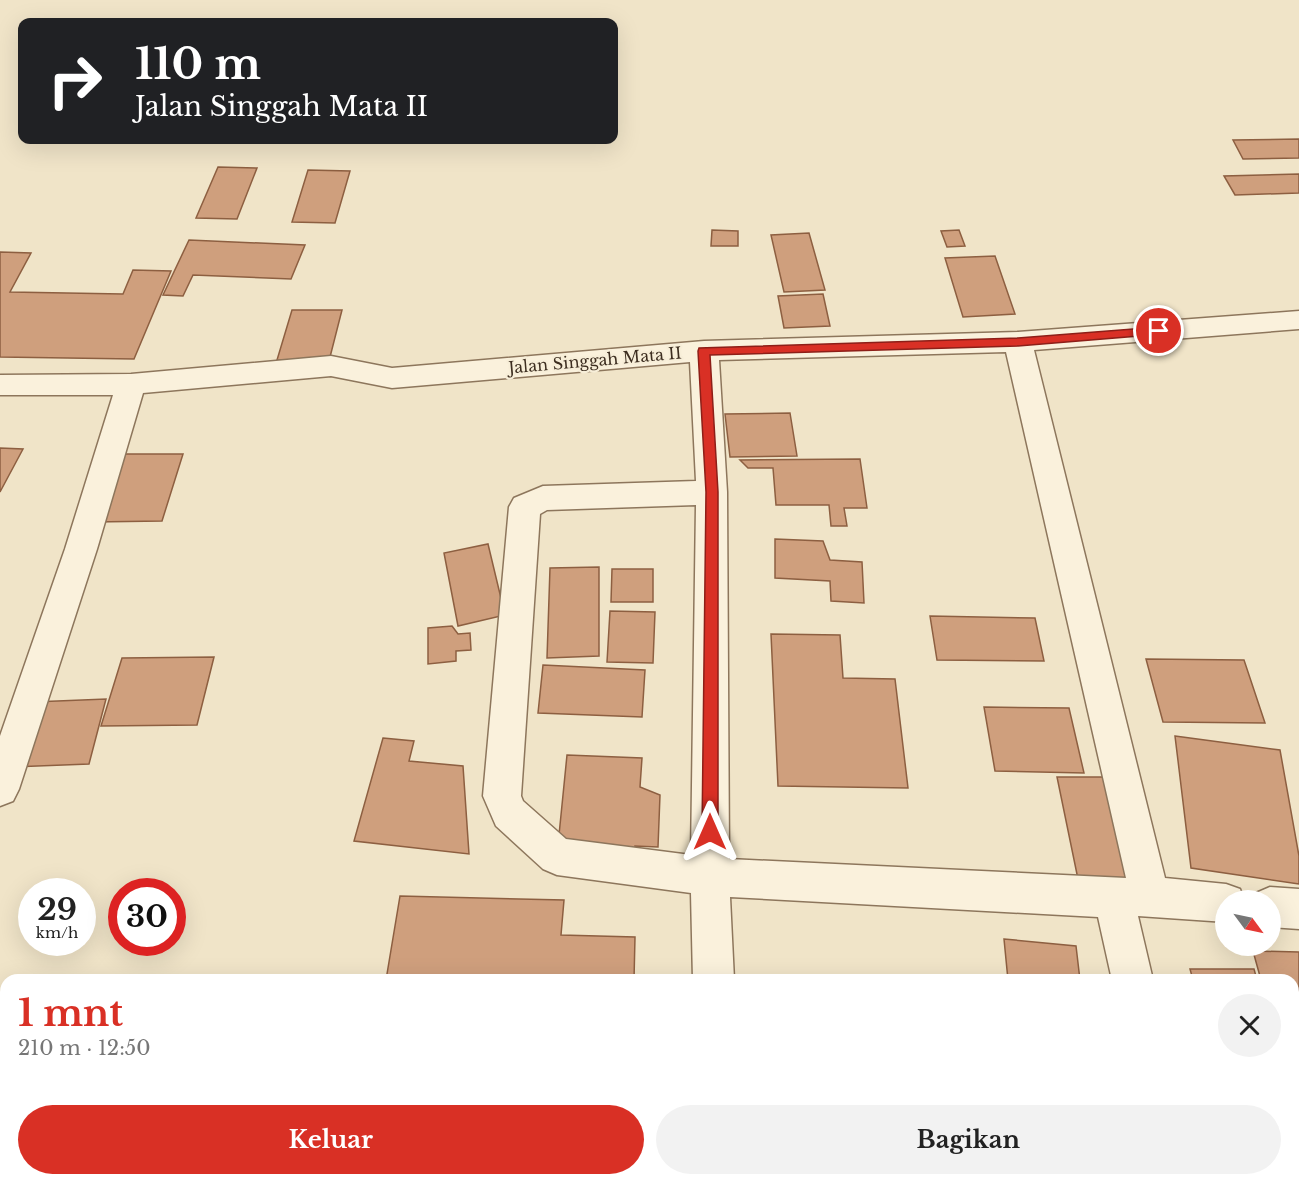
<!DOCTYPE html>
<html lang="id">
<meta charset="utf-8">
<style>
:root{--surface:#fff;--page:#f2f2f2;--text:#222;--muted:#767676;--accent:#d93025}
body{margin:0;font-family:"Libre Baskerville",serif;background:var(--page);color:var(--text);height:100vh;display:flex;flex-direction:column;font-size:22px;white-space:nowrap}
*{box-sizing:border-box;margin:0}
p{font-size:20px;color:var(--muted)}
.icon{flex:none;width:33px;height:33px;fill:none;stroke:currentColor;stroke-width:2;stroke-linecap:round;stroke-linejoin:round}
.map{position:relative;flex:1;overflow:hidden}
.side{position:absolute;left:0px;top:974px;width:1299px;height:212px;display:flex;flex-direction:column;background:var(--surface);border-radius:18px 18px 0 0;box-shadow:0 6px 24px #0002}
.side>*{flex:none}
.hud{position:absolute;left:18px;top:18px;width:600px;height:126px;border-radius:12px;box-shadow:0 6px 24px #0002;background:#202124;color:#fff;overflow:hidden}
.needle{width:39px;rotate:123deg}
.tools{position:absolute;left:1215px;top:890px;display:grid;gap:12px}
.tools a{display:grid;place-items:center;width:66px;height:66px;border-radius:50%;background:var(--surface);box-shadow:0 6px 24px #0002;font-size:30px}
.speed{position:absolute;left:18px;top:878px;display:flex;gap:12px;font-size:30px;font-weight:700;text-align:center}
.speed>*{display:grid;place-content:center;width:78px;height:78px;border-radius:50%;background:var(--surface);box-shadow:0 6px 24px #0002;line-height:1}
.speed small{font-size:15px;font-weight:400}
.speed .limit{border:9px solid #d22;background:#fff;color:#111}
.pin{position:absolute;display:grid;place-items:center;width:51px;height:51px;color:#fff;margin:-26px;border:3px solid #fff;border-radius:50%;box-shadow:0 2px 6px #0007}
.me{position:absolute;width:66px;margin:-33px;rotate:0deg;stroke-linejoin:round;filter:drop-shadow(0 0 4px #0008)}
.turn{display:flex;align-items:center;gap:21px;height:126px;padding:0 18px;font-size:27px}
.turn .icon{width:78px;height:78px;stroke-width:2.5}
.turn b{display:block;font-size:42px;line-height:51px}
.round{display:grid;place-items:center;flex:none;width:63px;height:63px;border-radius:32px;background:var(--page)}
.overview{display:flex;align-items:center;justify-content:space-between;height:102px;padding:0 18px}
h1{font-size:36px;font-weight:800;line-height:45px;color:var(--accent)}
.action{display:flex;gap:12px;margin-top:auto;padding:12px 18px}
.action a{flex:1;height:69px;border-radius:36px;background:var(--accent);color:#fff;font-size:24px;font-weight:800;line-height:69px;text-align:center}
.action a+a{background:var(--page);color:var(--text)}
.map>svg:first-child{display:block}
.building{fill:#cf9f7d;stroke:#8d5f41;stroke-width:1.5}
.lines{fill:none;stroke-linecap:round;stroke-linejoin:round}
.minor-casing{stroke:#8d765c;stroke-width:3}
.minor{fill:#faf1dc;fill-rule:evenodd}
.route{fill:#d93025;stroke:#8d1f18;stroke-width:1.5}
.labels{text-anchor:middle;stroke-width:4.5;stroke-linejoin:round;paint-order:stroke}
.street-label{font-size:16px;fill:#3d2e20;stroke:#f7eed8}
</style>
<div class="map">
<svg width="1299" height="1184" viewBox="0 0 1299 1184">
<rect width="100%" height="100%" fill="#f0e4c8"/>
<path class="building" d="M1299,139V158L1243,159L1233,140Z
M218,167L257,168L237,219L196,218Z
M308,170L350,171L335,223L292,222Z
M1299,174V193L1235,195L1224,176Z
M712,230L738,231V246H711Z
M959,230L965,246L947,247L941,231Z
M809,233L825,290L784,292L771,235Z
M189,240L305,245L291,279L193,275L183,296L163,295Z
M0,252L31,253L10,292L123,294L133,270L171,271L134,359L0,357Z
M995,256L1015,314L963,317L945,258Z
M823,294L830,326L784,328L778,296Z
M292,310H342L329,361L277,360Z
M790,413L797,456L730,457L725,414Z
M0,448L23,449L0,492Z
M117,454H183L162,521L93,522Z
M860,459L867,508H844L847,526H831L829,505H776L773,468H748L740,460Z
M775,539L823,541L830,560L862,562L864,603L831,601L830,581L775,578Z
M488,544L505,615L458,626L444,553Z
M599,567V656L547,658L550,568Z
M612,569H653V602H611Z
M610,611L655,612L653,663L607,662Z
M930,616L1035,618L1044,661L937,660Z
M452,626L458,634L470,633L471,650L456,651V661L428,664V628Z
M771,634L840,635L843,678L895,679L908,788L778,786Z
M214,657L197,725L101,726L122,658Z
M1146,659L1244,660L1265,723L1163,722Z
M543,665L645,670L642,717L538,713Z
M106,699L89,764L12,767L33,702Z
M984,707L1069,708L1084,773L995,771Z
M1175,736L1280,750L1299,856V884L1191,868Z
M383,738L414,741L409,761L463,766L469,854L354,841Z
M567,755L642,758L640,787L660,795L658,847L635,846V858L557,855Z
M1057,777H1106L1131,884H1079Z
M400,896L564,900L561,935L635,937L634,980H386Z
M1004,939L1076,946L1080,980H1008Z
M1253,951L1299,952V1106H1295L1293,1097V980H1261Z
M1190,969H1254L1257,980H1193Z
M1293,1128H1299V1184H1292L1290,1179H1293Z"/>
<g class="lines">
<g class="minor-casing">
<path id="minor" d="M1299,311V329L1034,350L1165,878L1226,884L1240,889L1244,900H1226V922L1138,916L1153,980H1112L1098,917L730,897L734,980H693L691,893L557,875L543,869L496,826L483,796L509,507L514,498L543,486L696,481L690,362L392,388L331,376L143,393L97,549L19,789L13,801L0,806V736L65,549L113,395H0V375L131,374L331,356L392,368L704,341L1018,332ZM1006,352L1126,878L729,859L727,492L719,360ZM696,505L691,855L566,839L523,801L521,796L540,514L547,510Z
M1270,887L1299,889V929L1270,927V900H1253L1256,893Z
M700,1179H746V1184H700Z"/>
</g>
<use href="#minor" class="minor"/>
</g>
<path class="route" d="M1159,327L1163,329V334L1018,346L710,355L718,492V832L715,837L710,839L704,837L702,832L706,492L698,351L699,348L1018,338Z"/>
<g class="labels">
<g class="street-label">
<text transform="translate(595 360) rotate(-5)" y="6">Jalan Singgah Mata II</text>
</g>
</g>
</svg>
<div class="tools">
<a><svg class="needle" viewBox="-14 -14 28 28"><path d="M0-13l5 13h-10z" fill="#e53935"/><path d="M0 13l5-13h-10z" fill="#767676"/></svg></a>
</div>
<div class="speed"><div>29<small>km/h</small></div><div class="limit">30</div></div>
<div class="pin" style="left:1159px;top:331px;background:#d93025"><svg class="icon" aria-label="arrive" viewBox="0 0 24 24"><path d="M6 21V4h12l-3 4 3 4H6"/></svg></div>
<svg class="me" style="left:710px;top:832px" viewBox="-20 -20 40 40"><path d="M0-17L14 15 0 8-14 15z" fill="#d93025" stroke="#fff" stroke-width="4"/></svg>
<div class="hud">
<div class="turn"><svg class="icon" aria-label="right" viewBox="0 0 24 24"><path d="M7 20v-9h11M14 6l5 5-5 5"/></svg><div><b>110 m</b>Jalan Singgah Mata II</div></div>
</div>
<section class="side">
<div class="overview"><div><h1>1 mnt</h1><p>210 m · 12:50</p></div><a class="round"><svg class="icon" aria-label="close" viewBox="0 0 24 24"><path d="M6 6l12 12M18 6L6 18"/></svg></a></div>
<div class="action"><a>Keluar</a><a>Bagikan</a></div>
</section>
</div>
